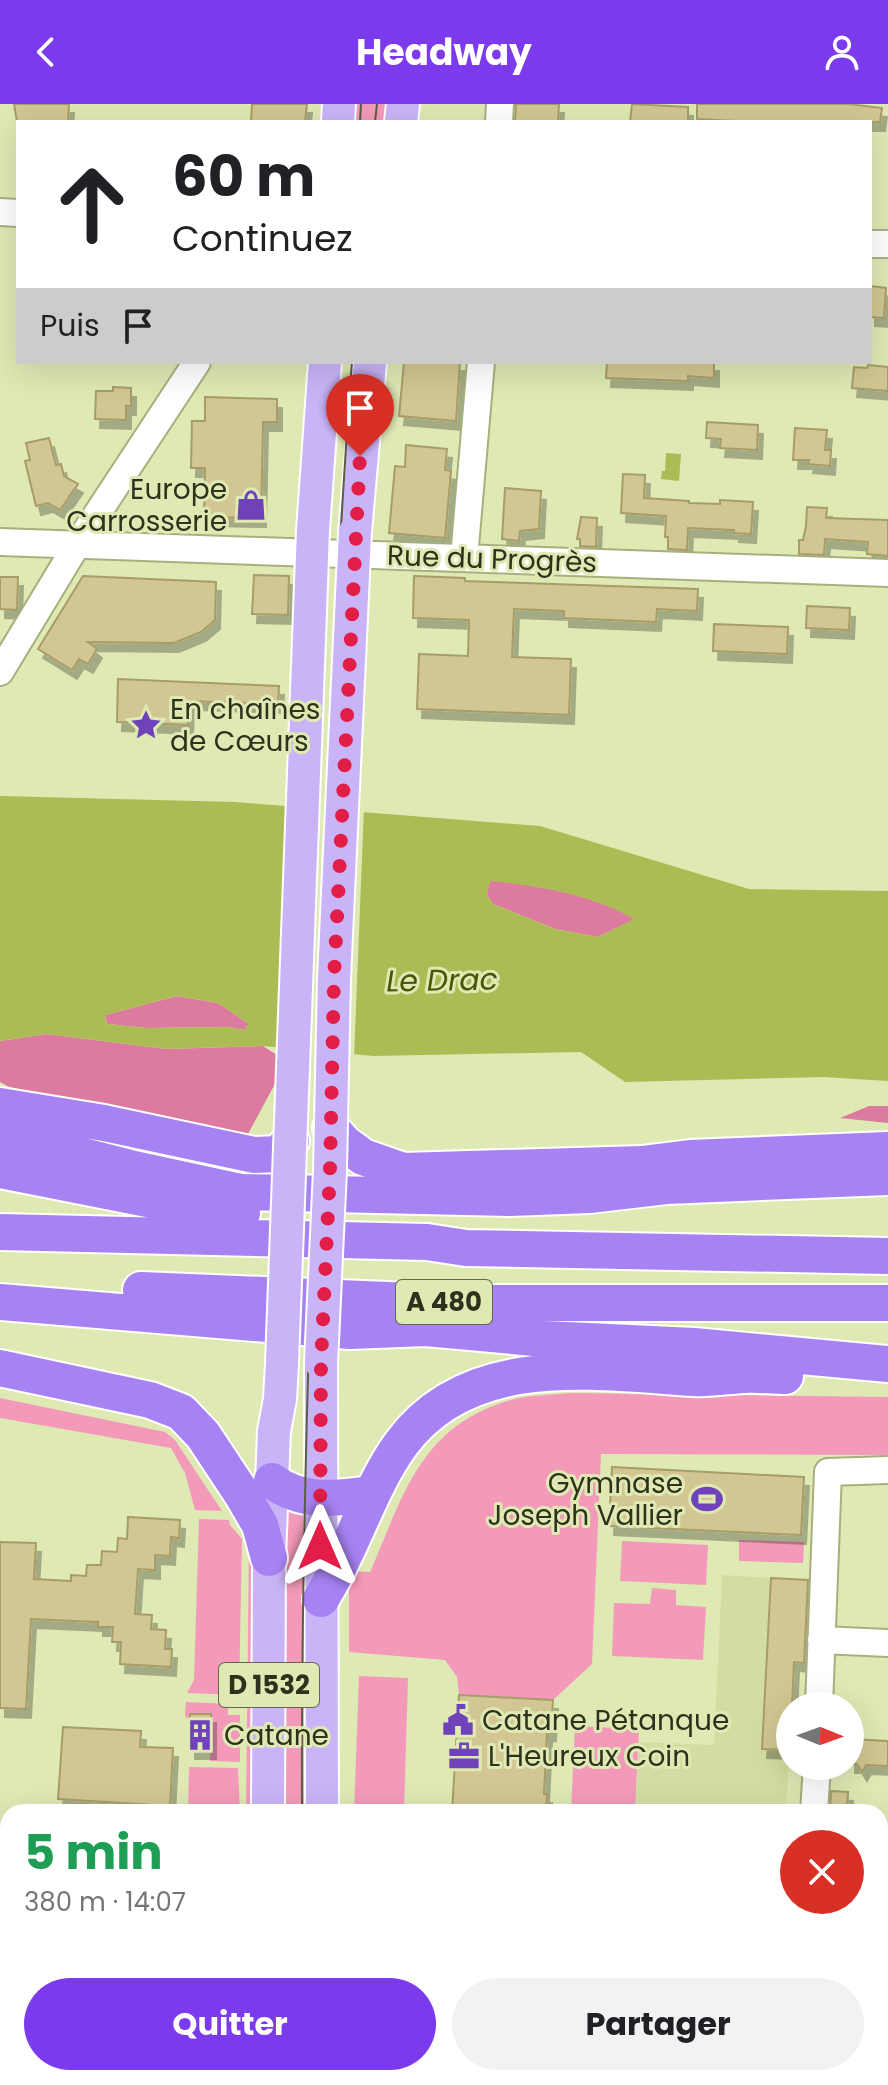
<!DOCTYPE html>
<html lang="fr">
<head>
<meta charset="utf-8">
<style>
	body { margin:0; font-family:Poppins,sans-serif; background:#f2f2f2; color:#202124; height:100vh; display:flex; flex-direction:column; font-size:30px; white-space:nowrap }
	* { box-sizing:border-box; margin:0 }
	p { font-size:26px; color:#757577 }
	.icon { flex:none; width:44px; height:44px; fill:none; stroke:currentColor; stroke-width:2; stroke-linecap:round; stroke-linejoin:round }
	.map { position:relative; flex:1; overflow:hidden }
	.drawer { position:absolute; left:0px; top:1700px; width:888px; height:282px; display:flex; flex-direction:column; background:#fff; border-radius:24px 24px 0 0; box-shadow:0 8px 32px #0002 }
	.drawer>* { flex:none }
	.banner { position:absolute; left:16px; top:16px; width:856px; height:244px; border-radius:0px; box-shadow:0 8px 32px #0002; background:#fff; color:#202124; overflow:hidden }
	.needle { width:52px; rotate:91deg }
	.buttons { position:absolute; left:776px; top:1588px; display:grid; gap:16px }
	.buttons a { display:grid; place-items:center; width:88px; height:88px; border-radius:50%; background:#fff; box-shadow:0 8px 32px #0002; font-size:40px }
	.pin { position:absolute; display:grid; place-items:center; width:68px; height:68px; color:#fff; margin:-82px -34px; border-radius:50% 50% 50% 0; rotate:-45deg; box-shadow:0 0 8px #0007 }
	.pin .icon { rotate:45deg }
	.me { position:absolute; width:88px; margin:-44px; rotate:0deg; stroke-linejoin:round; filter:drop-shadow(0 0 6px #0008) }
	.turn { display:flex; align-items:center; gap:28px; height:168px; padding:0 24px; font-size:36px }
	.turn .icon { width:104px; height:104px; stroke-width:2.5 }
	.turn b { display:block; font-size:56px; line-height:68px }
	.then { display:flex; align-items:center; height:76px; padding:0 24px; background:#0003; gap:16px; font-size:30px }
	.round { display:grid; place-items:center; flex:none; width:84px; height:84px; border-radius:42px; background:#f2f2f2 }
	.headline { display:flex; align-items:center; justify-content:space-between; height:136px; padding:0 24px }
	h1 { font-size:48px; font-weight:700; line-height:60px; color:#1e9e55 }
	.action { display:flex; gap:16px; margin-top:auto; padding:16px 24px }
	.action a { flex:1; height:92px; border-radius:48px; background:#7c3aed; color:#fff; font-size:32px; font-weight:700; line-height:92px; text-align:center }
	.action a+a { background:#f2f2f2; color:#202124 }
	header { display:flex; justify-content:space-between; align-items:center; height:104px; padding:0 24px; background:#7c3aed; color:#fff; font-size:36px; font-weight:700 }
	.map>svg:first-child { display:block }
	.built { fill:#d2dea1 }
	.green { fill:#f39aba }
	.forest { fill:#dd7a9f }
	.water { fill:#acbc55; fill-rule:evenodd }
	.pier { fill:#dee9b4 }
	.building { fill:#d2c792; stroke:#a89d69; stroke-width:2; filter:url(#shadow) }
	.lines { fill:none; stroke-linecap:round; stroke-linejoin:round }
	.minor-casing { stroke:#a6b07d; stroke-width:30 }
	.major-casing { stroke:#fff; stroke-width:36 }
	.highway-casing { stroke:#fff; stroke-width:40 }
	.minor { stroke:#fff; stroke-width:26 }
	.major { stroke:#cab4f8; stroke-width:32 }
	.highway { stroke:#a782f3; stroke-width:36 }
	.tram { stroke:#5a5f42; stroke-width:2 }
	.major-bridge-casing { stroke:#fff; stroke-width:36; stroke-linecap:butt }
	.major-bridge { stroke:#cab4f8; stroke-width:32 }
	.route { stroke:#e11d48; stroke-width:14; stroke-dasharray:0 25.2 }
	.labels { text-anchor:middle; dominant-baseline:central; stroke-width:6; stroke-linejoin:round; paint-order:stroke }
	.shield { fill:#dee9b4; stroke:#63694a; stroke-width:2 }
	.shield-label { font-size:26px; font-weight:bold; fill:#2e321d }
	.poi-label { font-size:28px; fill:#2e321d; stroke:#dee9b4; text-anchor:start }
	.street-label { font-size:28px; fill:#2e321d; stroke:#dee9b4 }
	.water-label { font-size:30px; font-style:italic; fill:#4b5404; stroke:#dee9b4 }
</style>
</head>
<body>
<header><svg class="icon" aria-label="back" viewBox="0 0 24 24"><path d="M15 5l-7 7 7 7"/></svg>Headway<svg class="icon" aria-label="person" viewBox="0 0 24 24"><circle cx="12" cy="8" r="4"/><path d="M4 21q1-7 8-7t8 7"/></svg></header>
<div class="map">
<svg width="888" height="1981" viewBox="0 0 888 1981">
	<defs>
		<filter id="shadow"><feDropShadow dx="5" dy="9" stdDeviation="0" flood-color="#0004"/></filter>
	</defs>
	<rect width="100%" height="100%" fill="#dee9b4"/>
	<!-- built -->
	<path class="built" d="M722,1471l87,5 -5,83h-10l-8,149h-151l4,-70 75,3z"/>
	<!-- green -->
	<path class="green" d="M352,0h37l-2,18h-36z
		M571,1289l317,4v58l-287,-1 -9,210 -39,36 -94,-5 -2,-18 -12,-17 -96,-8v-81l21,1c34,-77 50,-146 141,-172 18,-5 41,-5 60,-7z
		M0,1294l165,34 10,8 47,71 -27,-1 -10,-37 -14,-25 -171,-30z
		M282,1408h28l3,300h-33z
		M199,1415l30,1 1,5 12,14 -3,156 -52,-2 7,-13z
		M249,1436l9,22 -1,250h-11z
		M739,1436l65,2 -1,21 -64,-2z
		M622,1437l86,4 -2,40 -86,-4z
		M652,1484l24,2v15l30,2 -3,53 -91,-4 2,-53 36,1z
		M359,1572l49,2 -4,134h-50z
		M186,1598l42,2v11h12v47l-30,-1 1,-46h-21v4h-3l-2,-4z
		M575,1622l64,3 -4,83h-64z
		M189,1663l49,1 2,44h-52z"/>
	<!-- forest -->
	<path class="forest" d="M490,776c49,6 101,14 145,39l-37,18 -43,-8 -62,-25 -6,-9z
		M177,892l41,7 31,21 -5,6 -17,-3 -80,1 -40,-4 -2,-9z
		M47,930l119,15 97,-3 14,9 -1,27 -28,52 -239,-47 -9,-5v-41z
		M869,1002h19v17l-48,-5z"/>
	<!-- water -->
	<path class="water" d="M666,349l15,1 -2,27 -18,-2 1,-8h3z
		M0,692l235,6 305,24 209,63 139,2v190l-65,-4 -198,5 -44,-30 -207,4 -111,-10 -97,3 -119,-15 -47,7zM490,777c49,5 101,13 144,38l-36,18 -43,-8 -62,-25 -6,-9zM177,892l41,7 31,21 -5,6 -17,-3 -80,1 -40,-4 -2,-9z"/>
	<!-- pier -->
	<path class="pier" d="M287,698l77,6 -10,250 -77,-7z"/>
	<!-- building -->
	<path class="building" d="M14,0h55l-1,18h-51z
		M252,0h55l-2,18h-54z
		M516,0h43l-1,18h-43z
		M632,0l56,3v15h-58z
		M697,0h152l33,4 -2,14h-125l-58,-3z
		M870,182l16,2 -2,30 -14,-1z
		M404,258h56l-4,59 -57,-5z
		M607,258h107v16l-26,-2v5l-82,-3z
		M868,261l20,2v24l-36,-3 2,-21 13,1z
		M113,283l18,1v18h-5v14l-31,-1 1,-28h17z
		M205,293l72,2v23h-14l-2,96 -57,-1 1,-49h-14l1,-47h13z
		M707,318l51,3 -1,25 -37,-2 1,-9 -15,-1z
		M795,324l32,2 -2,20h6l-1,16 -22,-2 1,-4h-16z
		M49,334l7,27 5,-1 3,12 14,8 -18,26 -12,-7 -12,3 -11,-45 5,-1 -4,-17z
		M406,341l41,4 -2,21 6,1 -6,67 -56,-5 6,-67 10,1z
		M623,370l22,1 -1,23 45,3v2l31,1v-4l33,2 -2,32 -17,-1v-3l-46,-2 -1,22 -19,-1v-12h-3l1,-21 -45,-3z
		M505,384l36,3 -2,38 -19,2 -1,10 -17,-2z
		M807,403l20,1 -1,10 62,2v36l-21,-2 1,-12 -43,-3 -1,16 -25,-1v-14h4l3,-14z
		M581,413l16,1 -1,29 -16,-1v-7h-3z
		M254,471l35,1 -1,39 -36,-1z
		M83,472l133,6 -1,38 -14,12 -27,11 -86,-1 9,7 -9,15 -9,-5 -7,11 -34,-21z
		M414,472l51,2v3l233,8 -1,22 -40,-2 -1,13 -92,-4v-7l-50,-2 -2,48 59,2 -2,56 -152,-6 2,-55 49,2 1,-36 -56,-2z
		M0,473h18l-1,33 -17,-1z
		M807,502l43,2 -1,22 -43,-2z
		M714,520l74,3 -1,27 -74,-3z
		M118,575l161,7 -1,18 -89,-3 -1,24 -71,-3z
		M612,1363l192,10 -3,58 -192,-9z
		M128,1413l52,3 -1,18 -8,-1 -1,19 -15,-1v15l-17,-1 -3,45 17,1 -1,14 15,1 -1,19h7l-1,18 -51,-3 1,-22h-9l1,-15h-15v-5l-67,-3 -5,90 -26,-1v-166l36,1 -2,36 37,2v-6l15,1 1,-11h14l1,-14 15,1 1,-14 9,1z
		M771,1474l37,2 -4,83 -10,-1 -4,88 -28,-1z
		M459,1591l94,5 -2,32 -4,1 -3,61h3l-1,18h-94z
		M190,1610h21v36h-21z
		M63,1623l78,4 -1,16 33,1 -3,58 -112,-7z
		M850,1635l38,2v25l-22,-1 -4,7 -5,-8h-7z
		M831,1687l17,1 -1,20h-17z"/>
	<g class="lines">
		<defs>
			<path id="minor" d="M499,18l1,-18
				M0,108l18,1
				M870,140h18
				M0,438l888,31
				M464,454l17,-196
				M0,568l78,-129 119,-181
				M821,1536l67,3
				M819,1602l9,-234 60,-2
				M814,1708l3,-46
				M0,1792h8
				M880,1847h8
				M0,1951l8,-28
				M880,1953l8,2
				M872,1974l4,7
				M514,1981l1,-7
				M853,1981v-7"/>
			<path id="major" d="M338,18l1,-18
				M401,18l2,-18
				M313,426l12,-168
				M355,428l15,-170
				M321,1259l1,449
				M268,1708l1,-254 5,-127 6,-32 2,-36
				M273,1974v7
				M326,1981v-7"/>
			<path id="highway" d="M0,1002l104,17 150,32 24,-1 13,-13
				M331,1024l13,15 19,14 40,14 239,-7 48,-6 198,-8
				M0,1031l130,33 111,24 269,6 79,-3 77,-9 222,-9
				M0,1066l188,37 54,6
				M0,1128l427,10 39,6 422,8
				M141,1186l319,13h428
				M0,1198l350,29 76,-3 119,11 149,7 194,18
				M0,1264l150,32 31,12 22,23 39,59 18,31 9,33
				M272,1377c29,22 64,18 99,13
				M321,1495c7,-12 14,-24 20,-37 20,-40 34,-82 60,-118 68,-93 194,-72 293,-66 16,1 33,-2 49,-3 14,-1 28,1 42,1"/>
		</defs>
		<!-- minor casing -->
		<use href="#minor" class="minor-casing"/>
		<!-- major casing -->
		<use href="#major" class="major-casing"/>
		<!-- highway casing -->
		<use href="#highway" class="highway-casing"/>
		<!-- minor -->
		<use href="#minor" class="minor"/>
		<!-- major -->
		<use href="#major" class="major"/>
		<!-- highway -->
		<use href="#highway" class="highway"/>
		<!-- tram -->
		<path class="tram" d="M360,18l1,-18
			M375,18l2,-18
			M302,1708c-1,-246 7,-491 16,-736 8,-238 16,-476 34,-714
			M294,1974v7"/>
		<defs>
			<path id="major-bridge" d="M282,1259l31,-833
				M321,1259l9,-193 4,-192 21,-446"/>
		</defs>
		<!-- major-bridge casing -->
		<use href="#major-bridge" class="major-bridge-casing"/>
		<!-- major-bridge -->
		<use href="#major-bridge" class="major-bridge"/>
	</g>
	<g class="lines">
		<!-- route -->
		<path class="route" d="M320,1442l1,-183 9,-193 4,-192 26,-522"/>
	</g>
	<!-- icons -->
	<defs>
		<symbol id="shop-bare" viewBox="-9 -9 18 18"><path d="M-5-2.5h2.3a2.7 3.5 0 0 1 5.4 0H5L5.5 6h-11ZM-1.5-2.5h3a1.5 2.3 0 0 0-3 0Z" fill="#7042ba" stroke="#dee9b4" stroke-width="2.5" paint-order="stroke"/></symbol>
		<symbol id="sight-bare" viewBox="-9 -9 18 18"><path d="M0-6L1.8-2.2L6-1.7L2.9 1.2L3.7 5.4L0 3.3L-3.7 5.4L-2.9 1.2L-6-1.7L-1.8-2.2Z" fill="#7042ba" stroke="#dee9b4" stroke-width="2.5" paint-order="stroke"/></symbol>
		<symbol id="stadium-bare" viewBox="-9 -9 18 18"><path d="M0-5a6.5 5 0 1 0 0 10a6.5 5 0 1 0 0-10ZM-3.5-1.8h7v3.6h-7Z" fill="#7042ba" stroke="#dee9b4" stroke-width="2.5" paint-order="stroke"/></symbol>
		<symbol id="civic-bare" viewBox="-9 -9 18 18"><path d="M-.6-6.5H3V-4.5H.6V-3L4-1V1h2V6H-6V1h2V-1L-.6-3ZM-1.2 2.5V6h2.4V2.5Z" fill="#7042ba" stroke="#dee9b4" stroke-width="2.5" paint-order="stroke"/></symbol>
		<symbol id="building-bare" viewBox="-9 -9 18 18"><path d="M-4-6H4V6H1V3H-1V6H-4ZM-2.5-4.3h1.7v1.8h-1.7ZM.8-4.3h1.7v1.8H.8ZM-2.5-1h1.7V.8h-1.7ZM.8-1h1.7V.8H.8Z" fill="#7042ba" stroke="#dee9b4" stroke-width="2.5" paint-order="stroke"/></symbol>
		<symbol id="office-bare" viewBox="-9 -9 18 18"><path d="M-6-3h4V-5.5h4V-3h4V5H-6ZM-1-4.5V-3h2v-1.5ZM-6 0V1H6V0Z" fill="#7042ba" stroke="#dee9b4" stroke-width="2.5" paint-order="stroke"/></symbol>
	</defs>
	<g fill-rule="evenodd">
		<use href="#shop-bare" x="229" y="379" width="44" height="44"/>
		<use href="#sight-bare" x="124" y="599" width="44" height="44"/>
		<use href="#stadium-bare" x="685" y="1373" width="44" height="44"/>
		<use href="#civic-bare" x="436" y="1594" width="44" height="44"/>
		<use href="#building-bare" x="178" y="1609" width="44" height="44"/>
		<use href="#office-bare" x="442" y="1630" width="44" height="44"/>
	</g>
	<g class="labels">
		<!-- shield labels -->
		<g class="shield">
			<rect x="396" y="1176" width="96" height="44" rx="6"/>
			<rect x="219" y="1559" width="100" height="44" rx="6"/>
		</g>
		<g class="shield-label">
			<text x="444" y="1198">A 480</text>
			<text x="269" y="1581">D 1532</text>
		</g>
		<!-- poi labels -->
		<g class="poi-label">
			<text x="227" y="385" text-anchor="end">Europe<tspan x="227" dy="32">Carrosserie</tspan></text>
			<text x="170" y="605">En chaînes<tspan x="170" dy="32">de Cœurs</tspan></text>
			<text x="683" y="1379" text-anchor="end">Gymnase<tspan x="683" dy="32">Joseph Vallier</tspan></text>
			<text x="482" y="1616">Catane Pétanque</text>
			<text x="224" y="1631">Catane</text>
			<text x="488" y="1652">L'Heureux Coin</text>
		</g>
		<!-- street labels -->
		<g class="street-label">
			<text transform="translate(492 455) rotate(2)">Rue du Progrès</text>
		</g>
		<!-- water labels -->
		<g class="water-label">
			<text transform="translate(442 876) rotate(-1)">Le Drac</text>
		</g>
	</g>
</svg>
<div class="buttons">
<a><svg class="needle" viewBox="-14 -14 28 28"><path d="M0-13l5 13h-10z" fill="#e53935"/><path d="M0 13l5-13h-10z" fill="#757577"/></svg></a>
</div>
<div class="pin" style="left:360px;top:352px;background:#d93025"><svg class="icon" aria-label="arrive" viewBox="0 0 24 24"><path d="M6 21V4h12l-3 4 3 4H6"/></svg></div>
<svg class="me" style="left:320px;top:1442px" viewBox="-20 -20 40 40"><path d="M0-17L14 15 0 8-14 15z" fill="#e11d48" stroke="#fff" stroke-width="4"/></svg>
<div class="banner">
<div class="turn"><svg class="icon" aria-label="ahead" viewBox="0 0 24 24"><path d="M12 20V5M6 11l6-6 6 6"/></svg><div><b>60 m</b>Continuez</div></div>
<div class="then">Puis<svg class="icon" aria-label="arrive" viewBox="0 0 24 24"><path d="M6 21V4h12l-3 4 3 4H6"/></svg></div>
</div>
<section class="drawer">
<div class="headline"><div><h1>5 min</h1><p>380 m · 14:07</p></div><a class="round" style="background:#d93025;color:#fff"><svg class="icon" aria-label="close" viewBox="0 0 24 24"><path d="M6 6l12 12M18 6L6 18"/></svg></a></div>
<div class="action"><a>Quitter</a><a>Partager</a></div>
</section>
</div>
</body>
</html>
